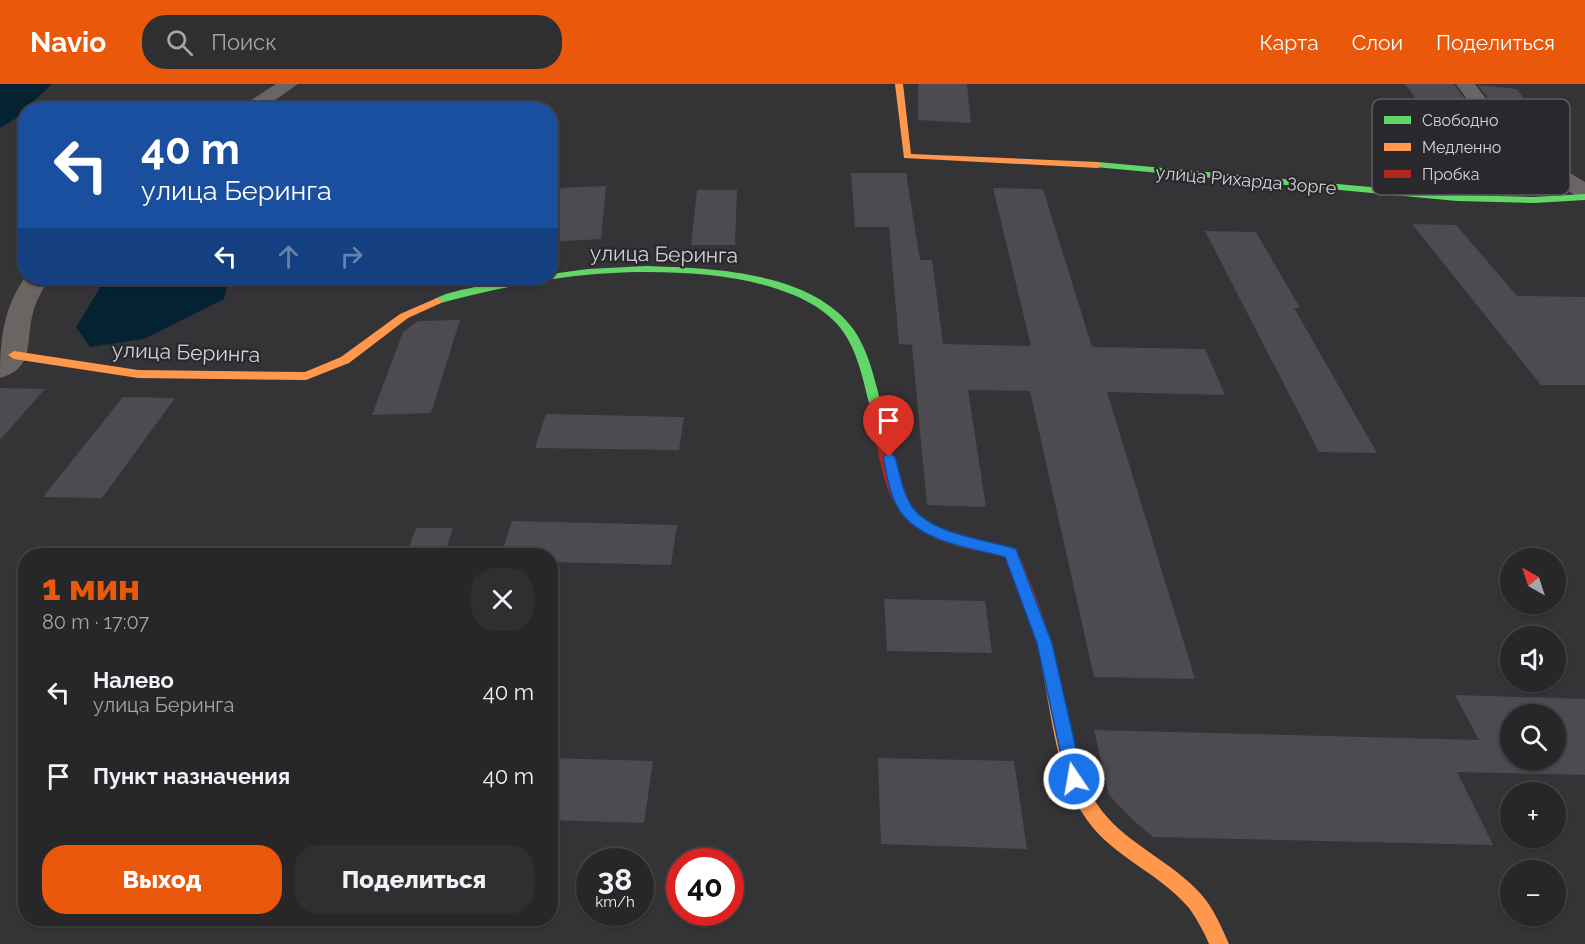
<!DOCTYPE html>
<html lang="ru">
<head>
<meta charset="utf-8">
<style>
	body { margin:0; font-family:Raleway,sans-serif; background:#2f2e30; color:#f1f3f6; height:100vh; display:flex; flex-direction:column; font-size:22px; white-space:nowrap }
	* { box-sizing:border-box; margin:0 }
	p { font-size:20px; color:#a4a5a8 }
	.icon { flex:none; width:33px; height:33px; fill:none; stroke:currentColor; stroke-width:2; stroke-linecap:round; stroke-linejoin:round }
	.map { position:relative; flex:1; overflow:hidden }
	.panel { position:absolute; left:18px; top:464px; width:540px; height:378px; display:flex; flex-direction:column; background:#272628; border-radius:24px; box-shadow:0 2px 4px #0004,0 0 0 2px #434345 }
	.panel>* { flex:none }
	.banner { position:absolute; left:18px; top:18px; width:540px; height:183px; border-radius:24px; box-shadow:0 2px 4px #0004,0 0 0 2px #434345; background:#1a4fa0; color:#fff; overflow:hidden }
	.needle { width:39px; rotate:321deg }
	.controls { position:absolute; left:1500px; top:464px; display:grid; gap:12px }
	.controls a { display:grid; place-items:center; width:66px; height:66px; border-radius:50%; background:#272628; box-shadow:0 2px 4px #0004,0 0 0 2px #434345; font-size:30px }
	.speed { position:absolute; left:576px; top:764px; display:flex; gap:12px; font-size:30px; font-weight:700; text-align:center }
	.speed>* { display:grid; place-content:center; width:78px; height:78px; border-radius:50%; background:#272628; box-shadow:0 2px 4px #0004,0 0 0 2px #434345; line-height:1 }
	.speed small { font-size:15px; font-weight:400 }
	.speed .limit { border:9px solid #d22; background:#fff; color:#111 }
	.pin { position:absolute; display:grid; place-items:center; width:51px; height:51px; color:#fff; margin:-62px -26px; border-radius:50% 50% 50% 0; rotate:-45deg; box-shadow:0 0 6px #0007 }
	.pin .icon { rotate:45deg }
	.me { position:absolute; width:66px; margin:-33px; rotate:348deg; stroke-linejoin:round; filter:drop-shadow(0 0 4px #0008) }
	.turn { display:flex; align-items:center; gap:21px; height:126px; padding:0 24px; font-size:27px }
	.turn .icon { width:78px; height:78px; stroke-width:2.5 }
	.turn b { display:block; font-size:42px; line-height:51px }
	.lanes { display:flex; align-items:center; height:57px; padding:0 24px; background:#0003; justify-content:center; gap:30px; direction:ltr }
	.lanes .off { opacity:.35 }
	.round { display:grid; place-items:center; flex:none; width:63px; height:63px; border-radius:24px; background:#2f2e30 }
	.summary { display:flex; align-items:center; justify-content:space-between; height:102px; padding:0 24px }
	h1 { font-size:36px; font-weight:800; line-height:45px; color:#ea580c }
	.cta { display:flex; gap:12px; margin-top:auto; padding:12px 24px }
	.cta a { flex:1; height:69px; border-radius:24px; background:#ea580c; color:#fff; font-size:24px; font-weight:800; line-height:69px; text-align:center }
	.cta a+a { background:#2f2e30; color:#f1f3f6 }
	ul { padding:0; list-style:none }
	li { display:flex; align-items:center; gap:18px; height:84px; padding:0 24px }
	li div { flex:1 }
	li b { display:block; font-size:22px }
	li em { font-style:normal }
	header { display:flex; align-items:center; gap:36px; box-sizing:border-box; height:84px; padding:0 30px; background:#ea580c; color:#fff }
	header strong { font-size:28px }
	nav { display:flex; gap:33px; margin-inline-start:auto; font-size:21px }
	.search { width:420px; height:54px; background:#2f2e30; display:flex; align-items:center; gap:15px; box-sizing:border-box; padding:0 21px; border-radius:24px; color:#a4a5a8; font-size:22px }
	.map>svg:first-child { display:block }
	.water { fill:#052232 }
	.building { fill:#4d4b51; fill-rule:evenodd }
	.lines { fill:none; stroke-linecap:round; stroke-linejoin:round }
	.street { fill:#6a6563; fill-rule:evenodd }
	.fast { fill:#63d668; fill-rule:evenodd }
	.slow { fill:#ff974d; fill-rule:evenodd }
	.jam { fill:#b3261e; fill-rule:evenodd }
	.route { fill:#1a73e8; stroke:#114b97; stroke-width:1.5 }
	.labels { text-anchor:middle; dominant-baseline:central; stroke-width:4.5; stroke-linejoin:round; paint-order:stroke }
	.far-street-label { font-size:18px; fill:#d3d2d6; stroke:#29282d }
	.street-label { font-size:21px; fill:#d3d2d6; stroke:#29282d }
	.key { fill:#29282d; stroke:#5c5b60; stroke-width:1.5 }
	.key-label { font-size:16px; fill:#d3d2d6 }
</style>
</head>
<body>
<header>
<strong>Navio</strong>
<div class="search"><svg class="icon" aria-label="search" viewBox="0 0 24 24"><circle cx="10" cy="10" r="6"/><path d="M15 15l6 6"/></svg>Поиск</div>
<nav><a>Карта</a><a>Слои</a><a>Поделиться</a></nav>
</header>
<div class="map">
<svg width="1585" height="860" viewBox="0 0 1585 860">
	<rect width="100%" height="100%" fill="#343336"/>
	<!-- water -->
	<path class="water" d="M0,0h52l-37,35 -15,9z
		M106,194h123l-5,21 -80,40 -54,8 -14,-20z"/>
	<!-- building -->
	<path class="building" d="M918,0h49l4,39 -53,-3z
		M1405,0h49l45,63 14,13 -49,-2 -24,-33h-4z
		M1478,1l39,4 37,56 -17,6 -20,-15z
		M851,89h55l14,87h12l11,84 88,2 -38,-158 50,1 49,158 113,2 20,46 -118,-3 88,287 -101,-2 -64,-286 -62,-1 18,117 -59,-2 -15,-160 -13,-1 -10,-117h-34z
		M606,102l-5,53 -51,3 8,-54z
		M697,106h40l-2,55h-44z
		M1412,140l44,1 61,71 68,1v88h-44z
		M1205,147l51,1 44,76h-6l83,145 -58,-1z
		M460,236l-29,93 -59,2 31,-83 15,-11z
		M0,304l45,1 -45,51z
		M123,313l52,1 -73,100 -59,-1z
		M546,330l138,3 -5,33 -144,-2z
		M512,437l165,4 -6,40 -121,-3v-7h-49z
		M416,444h37l-9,27h-38z
		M884,515l101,2 7,52 -105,-2z
		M1455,611l130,4v76l-128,-3 36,73 -340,-8 -20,-17 -24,-25 -15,-65 385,10zM1510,630h46v45h-46z
		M550,674l103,3 -9,62 -94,-3z
		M878,674l136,3 13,88 -146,-5z"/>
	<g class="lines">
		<!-- street -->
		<path class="street" d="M276,0h22l-37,26h-25z
			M1456,0h19l40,54 20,14 50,30v16l-8,-2 -58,-34 -18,-16z
			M26,192l24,2c-8,12 -15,24 -18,39 -6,26 2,52 -32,61 0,-38 3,-70 26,-102z"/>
		<!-- fast -->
		<path class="fast" d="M1098,78l359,33 77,2 51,-3v6l-51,3 -77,-2 -362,-34 -1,-2z
			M646,182c65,2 166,5 208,64 15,22 20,48 27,73l-6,4 -6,-4c-7,-28 -13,-58 -32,-79 -51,-57 -191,-56 -262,-48 -46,6 -93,16 -138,28l-5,-3c14,-13 97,-23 118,-23l1,-4 37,-5z"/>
		<!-- slow -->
		<path class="slow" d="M895,0h8l8,70 187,8 4,3 -4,3 -194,-10z
			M437,214l5,3 -1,2 -33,15 -59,45 -43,17 -168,-2 -124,-19 -6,-4 6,-4 124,19 167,2 36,-15 59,-43z
			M1049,573l5,2 3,5c10,46 13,100 40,140 25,38 72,55 103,89 13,14 21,33 29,51h-20c-5,-12 -12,-25 -20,-36 -27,-32 -68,-48 -95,-79 -38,-45 -41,-110 -53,-165l3,-5z"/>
		<!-- jam -->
		<path class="jam" d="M875,315l6,4 18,74 14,32 10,9 24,14 69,17c9,17 45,106 38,120l-5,2 -5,-2 -7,-26 -31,-86c-34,-7 -78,-13 -102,-40 -23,-25 -28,-81 -35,-114z"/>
	</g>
	<!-- route -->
	<path class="route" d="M889,368l6,5c5,16 7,34 16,48 18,29 74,34 105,44l36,94 31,136 -3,6 -6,2 -6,-2 -2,-6 -29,-136 -32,-86c-33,-9 -81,-14 -103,-43 -12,-15 -15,-38 -19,-57z"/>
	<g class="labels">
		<!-- far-street labels -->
		<g class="far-street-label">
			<text transform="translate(1246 96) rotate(5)">улица Рихарда Зорге</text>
		</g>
		<!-- street labels -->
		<g class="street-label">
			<text transform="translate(664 170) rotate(1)">улица Беринга</text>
			<text transform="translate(186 268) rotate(2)">улица Беринга</text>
		</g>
	</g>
	<!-- legend -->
	<rect x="1372" y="15" width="198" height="96" rx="9" class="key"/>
	<rect x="1384" y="32" width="27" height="8" fill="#63d668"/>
	<rect x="1384" y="59" width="27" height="8" fill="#ff974d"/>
	<rect x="1384" y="86" width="27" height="8" fill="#b3261e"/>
	<g class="key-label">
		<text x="1422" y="42">Свободно</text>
		<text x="1422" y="69">Медленно</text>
		<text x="1422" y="96">Пробка</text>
	</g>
</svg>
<div class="controls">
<a><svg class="needle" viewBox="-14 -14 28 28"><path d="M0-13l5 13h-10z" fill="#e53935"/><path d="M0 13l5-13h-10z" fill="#a4a5a8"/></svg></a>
<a><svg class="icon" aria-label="sound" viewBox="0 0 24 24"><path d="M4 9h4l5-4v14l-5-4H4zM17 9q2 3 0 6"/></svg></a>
<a><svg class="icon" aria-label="search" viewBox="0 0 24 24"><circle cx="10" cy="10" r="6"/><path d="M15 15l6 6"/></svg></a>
<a>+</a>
<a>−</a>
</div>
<div class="speed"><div>38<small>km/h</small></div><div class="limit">40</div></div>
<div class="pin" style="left:889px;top:373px;background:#d93025"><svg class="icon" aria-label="arrive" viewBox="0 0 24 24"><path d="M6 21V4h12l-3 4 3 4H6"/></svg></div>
<svg class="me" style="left:1074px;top:695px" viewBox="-20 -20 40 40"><circle r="17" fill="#1a73e8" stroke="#fff" stroke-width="3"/><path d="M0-11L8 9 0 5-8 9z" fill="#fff"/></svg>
<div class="banner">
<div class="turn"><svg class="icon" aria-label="left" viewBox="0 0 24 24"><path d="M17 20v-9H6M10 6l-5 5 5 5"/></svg><div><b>40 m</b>улица Беринга</div></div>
<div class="lanes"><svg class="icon" aria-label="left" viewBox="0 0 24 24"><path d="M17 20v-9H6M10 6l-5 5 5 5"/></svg><svg class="icon off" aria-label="ahead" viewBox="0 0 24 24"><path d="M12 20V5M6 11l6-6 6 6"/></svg><svg class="icon off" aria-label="right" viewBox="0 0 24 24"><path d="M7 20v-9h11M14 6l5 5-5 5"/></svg></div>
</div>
<section class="panel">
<div class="summary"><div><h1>1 мин</h1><p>80 m · 17:07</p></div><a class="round"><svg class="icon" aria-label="close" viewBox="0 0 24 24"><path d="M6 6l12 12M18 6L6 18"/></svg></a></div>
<ul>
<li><svg class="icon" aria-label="left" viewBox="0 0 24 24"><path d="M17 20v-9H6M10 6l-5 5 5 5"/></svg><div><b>Налево</b><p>улица Беринга</p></div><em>40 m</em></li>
<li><svg class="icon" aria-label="arrive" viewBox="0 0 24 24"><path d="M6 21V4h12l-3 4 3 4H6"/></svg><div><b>Пункт назначения</b></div><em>40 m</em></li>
</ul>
<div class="cta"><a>Выход</a><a>Поделиться</a></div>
</section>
</div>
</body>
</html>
